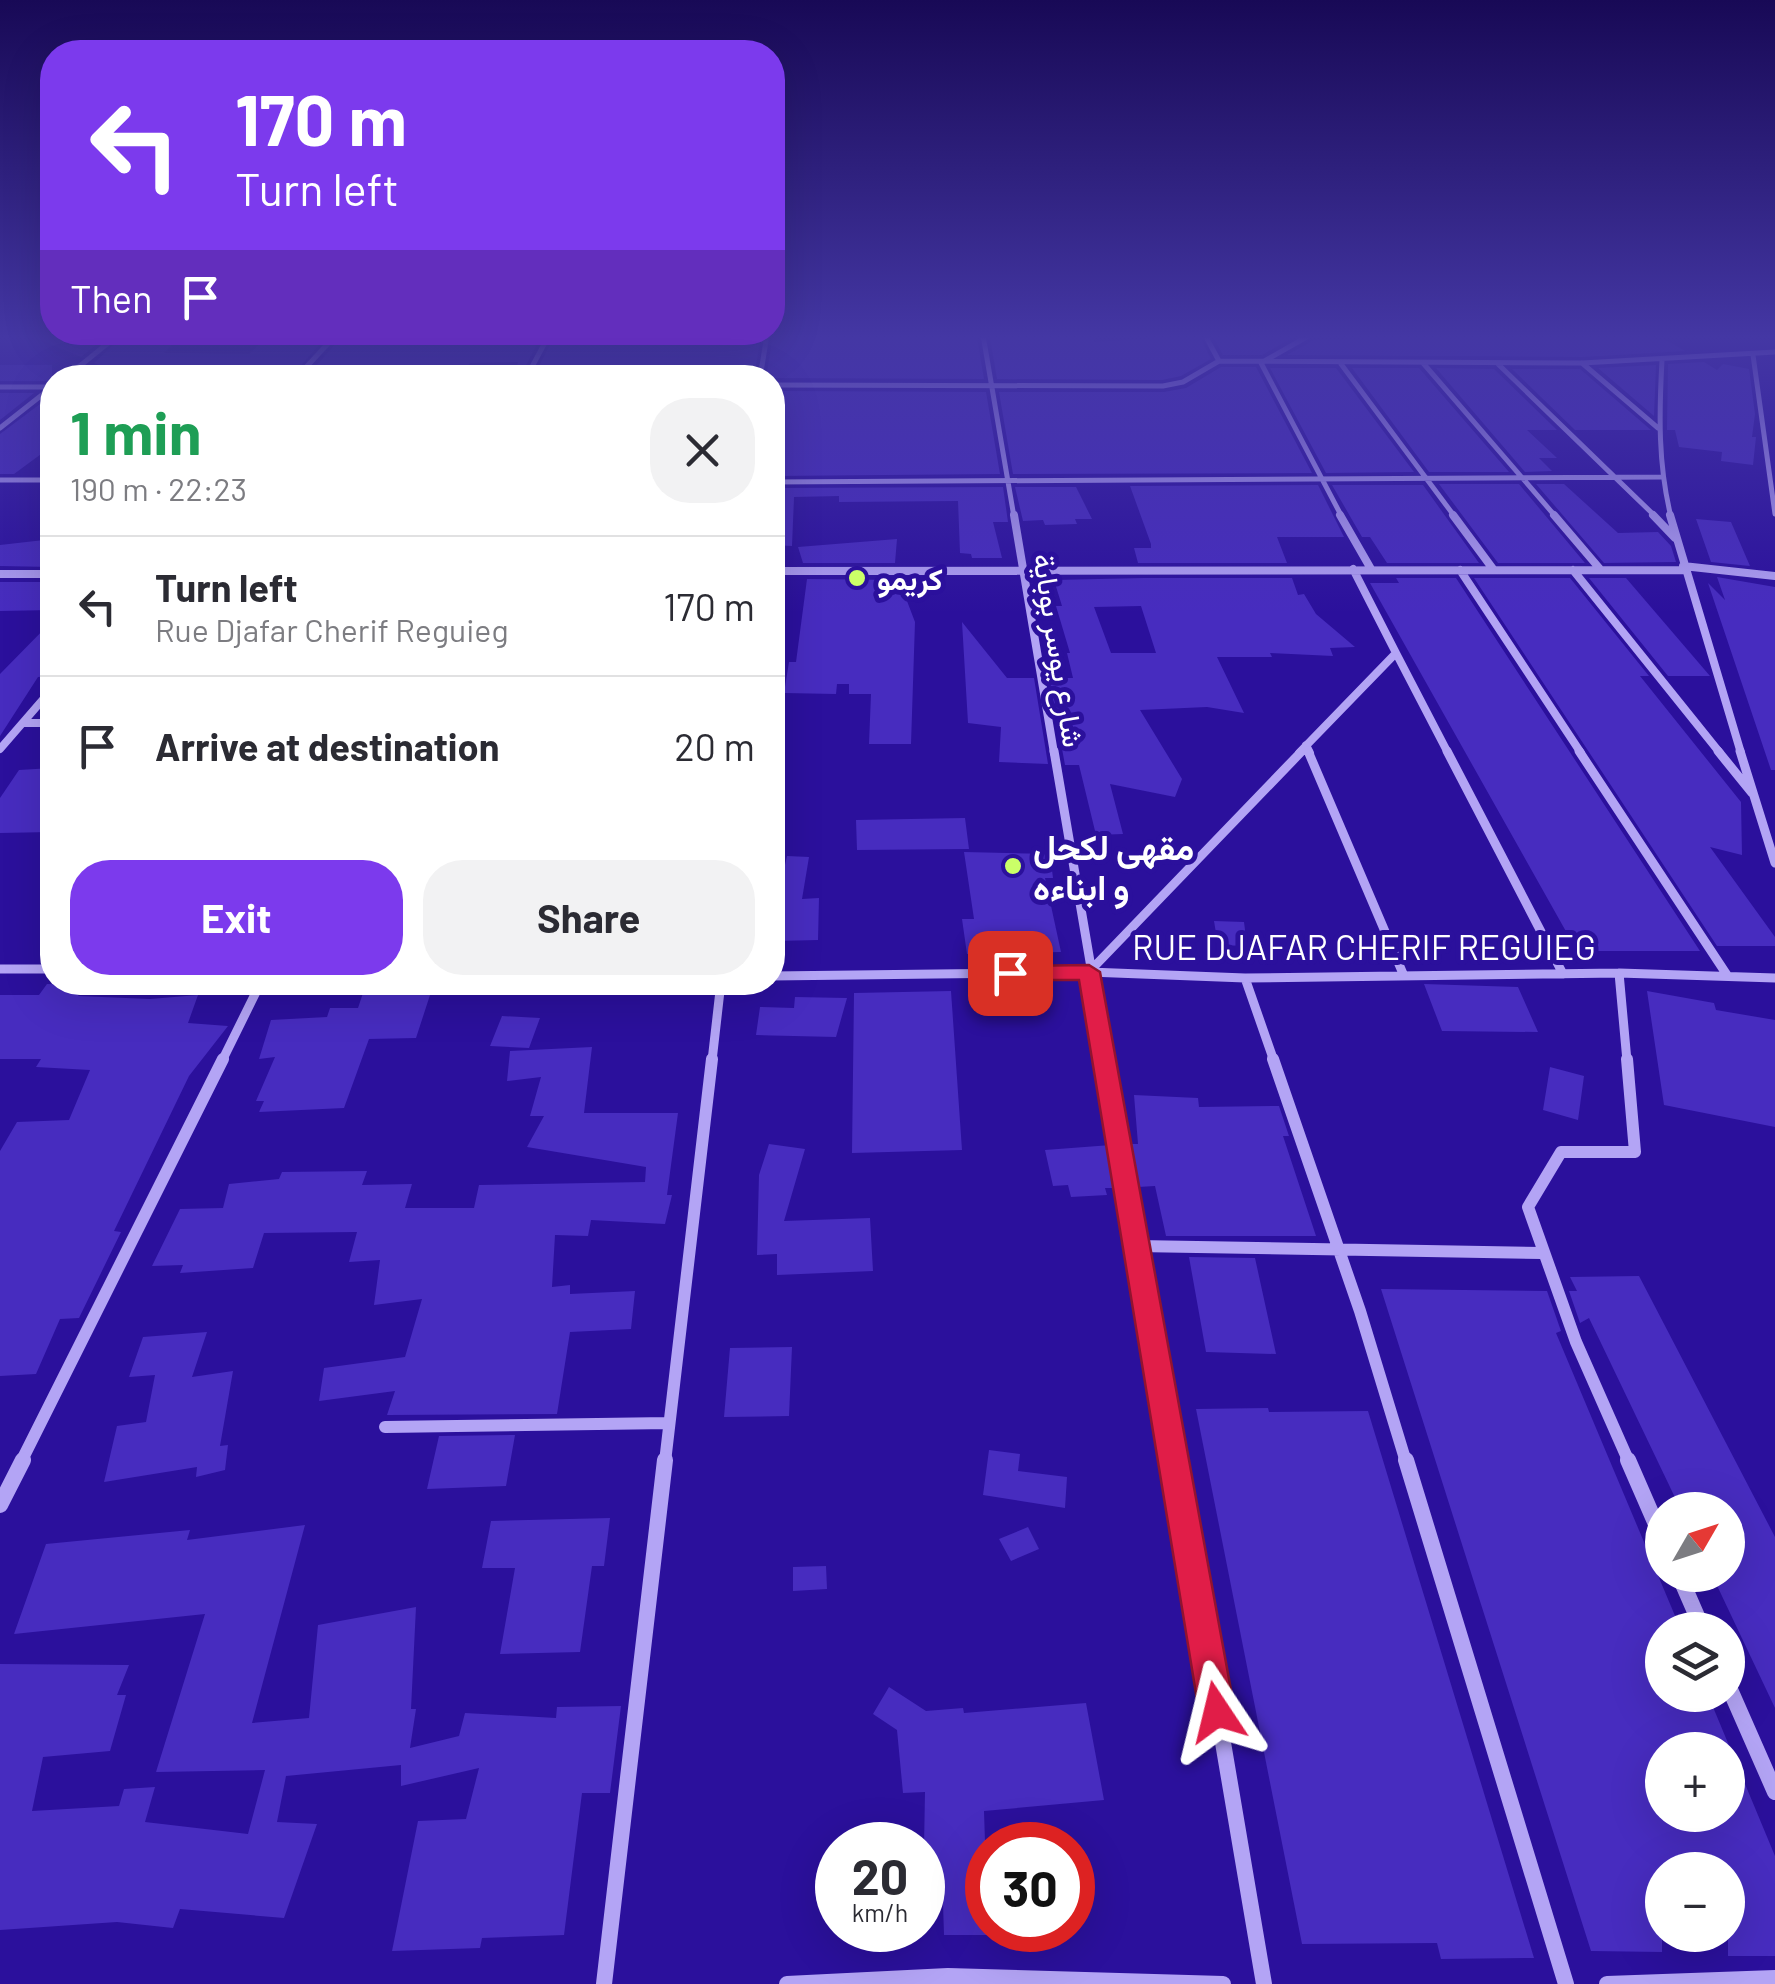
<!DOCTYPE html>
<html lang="en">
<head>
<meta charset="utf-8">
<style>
	body { margin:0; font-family:Barlow,Vazirmatn,sans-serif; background:#f2f2f3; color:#2b2b33; height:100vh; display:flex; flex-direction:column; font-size:38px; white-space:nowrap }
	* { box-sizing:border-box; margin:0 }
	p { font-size:32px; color:#7c7c81 }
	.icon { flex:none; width:55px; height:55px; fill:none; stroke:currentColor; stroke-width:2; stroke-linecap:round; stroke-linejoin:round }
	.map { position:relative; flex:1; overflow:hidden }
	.sheet { position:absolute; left:40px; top:365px; width:745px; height:630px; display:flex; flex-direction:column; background:#fff; border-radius:40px; box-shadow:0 10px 40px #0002 }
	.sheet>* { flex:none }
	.guide { position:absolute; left:40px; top:40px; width:745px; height:305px; border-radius:40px; box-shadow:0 10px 40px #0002; background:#7c3aed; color:#fff; overflow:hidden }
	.needle { width:65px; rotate:51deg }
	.buttons { position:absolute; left:1645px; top:1492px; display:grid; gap:20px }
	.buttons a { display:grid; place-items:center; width:100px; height:100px; border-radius:50%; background:#fff; box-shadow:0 10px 40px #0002; font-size:50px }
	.speed { position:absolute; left:815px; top:1822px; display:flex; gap:20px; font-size:50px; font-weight:700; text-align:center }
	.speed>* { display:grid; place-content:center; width:130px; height:130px; border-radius:50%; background:#fff; box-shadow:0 10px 40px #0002; line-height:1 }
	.speed small { font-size:25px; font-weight:400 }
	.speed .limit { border:15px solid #d22; background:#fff; color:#111 }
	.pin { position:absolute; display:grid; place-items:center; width:85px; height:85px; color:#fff; margin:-42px; border-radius:20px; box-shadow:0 5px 15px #0006 }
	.me { position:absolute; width:110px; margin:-55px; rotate:350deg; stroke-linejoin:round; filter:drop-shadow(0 0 8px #0008) }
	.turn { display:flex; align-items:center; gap:35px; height:210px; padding:0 30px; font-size:45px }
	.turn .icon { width:130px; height:130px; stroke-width:2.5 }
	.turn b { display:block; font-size:70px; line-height:85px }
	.then { display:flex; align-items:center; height:95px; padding:0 30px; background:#0003; gap:20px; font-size:38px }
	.round { display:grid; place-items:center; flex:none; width:105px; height:105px; border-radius:40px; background:#f2f2f3 }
	.overview { display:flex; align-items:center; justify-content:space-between; height:170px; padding:0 30px }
	h1 { font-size:60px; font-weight:700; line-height:75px; color:#1e9e55 }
	.cta { display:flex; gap:20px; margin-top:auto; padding:20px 30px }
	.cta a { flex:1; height:115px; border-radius:40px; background:#7c3aed; color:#fff; font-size:40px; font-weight:700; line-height:115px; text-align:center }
	.cta a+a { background:#f2f2f3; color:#2b2b33 }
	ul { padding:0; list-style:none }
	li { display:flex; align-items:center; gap:30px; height:140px; padding:0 30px; border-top:2px solid #e1e1e2 }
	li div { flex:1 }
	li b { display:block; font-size:38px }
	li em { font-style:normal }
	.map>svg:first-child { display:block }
	.building { fill:#472cbf; fill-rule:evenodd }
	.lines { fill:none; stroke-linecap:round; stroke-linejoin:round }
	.street-far4 { stroke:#b3a4f5; stroke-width:5 }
	.street-far3 { stroke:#b3a4f5; stroke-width:8 }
	.street-far2 { stroke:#b3a4f5; stroke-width:9 }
	.street-far1 { stroke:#b3a4f5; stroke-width:12 }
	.street { stroke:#b3a4f5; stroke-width:16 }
	.route { fill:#e11d48; stroke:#92132f; stroke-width:2.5 }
	.poi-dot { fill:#cbff68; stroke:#2b109c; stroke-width:4 }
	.labels { text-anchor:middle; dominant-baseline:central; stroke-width:10; stroke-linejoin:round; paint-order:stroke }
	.far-poi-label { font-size:30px; font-weight:bold; fill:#fff; stroke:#2b109c; text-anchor:start }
	.far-street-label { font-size:30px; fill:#fff; stroke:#2b109c }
	.poi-label { font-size:35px; font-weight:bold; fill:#fff; stroke:#2b109c; text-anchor:start }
	.street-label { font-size:35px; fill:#fff; stroke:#2b109c }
</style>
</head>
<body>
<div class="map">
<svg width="1775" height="1984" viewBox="0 0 1775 1984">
	<rect width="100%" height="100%" fill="#2b109c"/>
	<!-- building -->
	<path class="building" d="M29,335h79l-27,22z
		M124,335h58l-18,18 85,1 16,-15 12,-4 48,3 -35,40h-159l-37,-15z
		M458,335h84l-18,34h-8l2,-7 -48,1 -9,15h-156l36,-40 77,2 37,-1z
		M555,335h206l-7,43h-209l5,-10h-12z
		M773,335l204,3 7,41 -218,-1z
		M1007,335l86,2 1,5 105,-7 12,24 -30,17 -19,4 -165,-1 -7,-41h18z
		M1212,335h85l-35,20h-39z
		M1368,335h257l5,4 10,-3 28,5 17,10 -103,6 -295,-2 27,-15 57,-2z
		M1704,362l13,8 6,-6 26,5 6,45 -3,23h4l-3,28 -32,-4 1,-9 -43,-5 -4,-17h-8l1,-66z
		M0,365h52v16h-52z
		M1656,365l-2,51 -56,-48z
		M1221,367h35l56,106 -299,1 -14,-82h165l22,-4z
		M1270,368h66l78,104 -88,1z
		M1352,368h67l90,104h-80z
		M1436,368l58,1 63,61h-30l30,28h-18l13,13 -27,1z
		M1512,369h68l71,61h-76z
		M774,391l212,1 14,82 -228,2z
		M0,393h34l-34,27z
		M52,395v51l-38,28h-14v-40z
		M1439,484h80l66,79h-87z
		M1536,484h28l54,49 40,-1 13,14 5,16 -72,1z
		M1318,485l26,52h-67l10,26h-149l-4,-15h17v-4l-21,-58z
		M1332,485h91l56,78h-92l-17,-26h-8z
		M1003,487l5,35h-15l9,36h-30l-1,-4 -11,-1 -2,-52 -119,1v-6l-45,1 -2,49 -20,-1v-57z
		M1015,487h61l16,32h-17l2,5 -32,1 -2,-5 -20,1z
		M1696,519l35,3 19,44 -39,-4z
		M897,539l-2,24h-92l-5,-16z
		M44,540l-4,7h12v20l-52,-1v-21z
		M1717,577l58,10v183h-4l-63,-187 17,17z
		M1143,578h149l6,17 6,-1 12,20 39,33 -25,1 3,8 -63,-3 2,4h-55l27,56 -37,-6 -67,3 42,69 -7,18 -65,-13 13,50 -27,1 -17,-70h-14l-16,-87h24l-6,-25h3l-14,-47h6l-8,-26zM1141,606l15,47h-45l-17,-46z
		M1396,578h60l244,373h-123l-207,-368h29z
		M1474,578h96l79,98h-9l101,126 1,53 -32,-8 65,90v9h-58z
		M1589,578h37l84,98h-42z
		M807,579l92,1 16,42 -4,122h-42l2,-50h-22v-10h-12l-1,10 -52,-1 5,-31h7z
		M52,582v28l-52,1v-29z
		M52,621v55l-14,1 -38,59v-62z
		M962,622l45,56h27l14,86 -49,-2 2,-35 -33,-4z
		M52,768v64l-52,1v-35l19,-28z
		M965,818l4,31 -112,1 -1,-30z
		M964,852l86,2 3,24h-8l16,74 -94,2 -5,-35h12z
		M787,856l22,1 -7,42 17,-1 -1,42 -42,1 2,-76h7z
		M1214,921l30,1 3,24 -29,-1z
		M47,984l39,1 -8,11 72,3 48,-4 -10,28 40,3 -39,50 -75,155 7,1 -42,86 -19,1 -24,55 -36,2v-225l17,-29 52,-2 21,-50 -54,-3 5,-8h-41v-64h39z
		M1424,984l94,3 20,45 -96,-1z
		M951,991l11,159 -110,3 2,-160z
		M1647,991l67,12 2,7 59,10v107l-111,-22z
		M431,992l-15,46 -47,1 -25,69 -85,4 5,-11h-8l19,-44 -16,2 12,-39 56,-3 3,-9h28l5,-15z
		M795,997l52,1 -11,39 -80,-2 4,-28 34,1z
		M502,1016l38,2 -11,30 -39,-2z
		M592,1047l-8,66h94l-11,82h5l-7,29 -74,-4 -3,16 -33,-1 -3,52 18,-2v9l65,-3 -4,38 -61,3 -13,82 -170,1 8,-24 -76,10 5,-33 81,-11 17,-58 -48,6 6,-45 -31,2 8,-30 -93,1 -11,35 -73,5 3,-8 -31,1 28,-57 43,-1 6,-24 50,-5 3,-7 85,-1 -5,14 50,-1 -7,24h69l5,-23 166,-3 1,-15 -119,-20 17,-31h-14l11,-39 -34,4 3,-30z
		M1550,1067l34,9 -6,44 -35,-10z
		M1134,1095l64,3 1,9 80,-1 10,30h-6l33,100h-150l-11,-50 -17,1 -7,-43h7z
		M769,1144l36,5 -21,72 86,-3 3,53 -96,4v-21l-20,1 2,-80z
		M1111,1145l7,43h-13l2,7 -36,2 -3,-12 -15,1 -8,-36z
		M1189,1257l66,1 21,96 -70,-2z
		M1639,1276l136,261v171l-63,-133h16v-65h-47l-92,-192 -9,5 -11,-32h8l-7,-14z
		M1381,1289l166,2 14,40 -5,2 125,297h-19v65h46l67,161v100h-47v-86h-66v82l-71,-1zM1662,1750h66v65h-66z
		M207,1332l-15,45 41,-6 -13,75 8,-1 -3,25 -29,7 1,-10 -93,15 13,-56 29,-4 9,-47 -26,2 14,-40z
		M792,1347l-3,69 -65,1 6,-69z
		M1268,1408l1,4 99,-1 166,547 -93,1 -4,-16 -135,1 -106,-535z
		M515,1435l-9,51 -79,3 12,-53z
		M989,1450l31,4 -2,17 49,6 -2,31 -82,-13z
		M610,1518l-6,48h-12l-12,86 -80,2 15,-86h-33l9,-47z
		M305,1525l-53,198 57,-5 9,-93 98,-18 -5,102h5l-6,39 49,-12 6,-23 91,5 1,-11 64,-1 -11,87h-28l-18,142 -82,3 -2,10 -88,3 26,-130 48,-2 13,-51 -78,18v-21l-115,11 -9,46 40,2 -33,94 -104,-9 -7,19 -56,-6 -117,8v-266l129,1 -12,30h9l-16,56 -67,6 -11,54 87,-5 5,-17 31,-2 -10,35 103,12 17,-64 -109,2 49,-158 -191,20 32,-90 144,-14 -3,10z
		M1028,1527l11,22 -28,12 -12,-22z
		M826,1566l1,23 -34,2v-24z
		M889,1687l37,24 37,-3 1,5 122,-10 18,97 -120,11 4,124h-44l-1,-32 -20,-1 2,-110 -22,1 -6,-63 -24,-16z"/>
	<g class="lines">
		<!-- street-far4 -->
		<path class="street-far4" d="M983,335l31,182
			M1205,335l14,26
			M1310,335l-49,28 81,154
			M1753,355l22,159
			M1662,360c-3,55 -4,104 9,157
			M1423,363l133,154
			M1582,363l76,65
			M1341,364l114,153
			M1498,364l158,153
			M65,378l53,-43
			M296,378l40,-43
			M526,378l23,-43
			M760,378l7,-43
			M772,385l391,1 20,-4 36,-21 363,2 193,-11
			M0,387h52
			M0,428l52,-41
			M0,480h52
			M772,482l889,-5"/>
		<!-- street-far3 -->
		<path class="street-far3" d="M1014,515l40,238
			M1340,515l31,54
			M1453,515l40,54
			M1554,515l46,54
			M1653,515l22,23
			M1670,515l71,238
			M1683,566l92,10
			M1460,570l121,183
			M1573,570l147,183
			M772,571l913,-1
			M0,574h52
			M772,618l7,-47
			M1396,653l52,100
			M23,723h29
			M1306,745l4,8
			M0,749l52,-60
			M1299,753l97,-100 -43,-84"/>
		<!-- street-far2 -->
		<path class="street-far2" d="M1054,751l53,310
			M1308,751l96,225
			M1447,751l116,223
			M1579,751l148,224
			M1718,751l34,42
			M1740,751l35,112
			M0,969h52
			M1089,972l213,-221
			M1619,973l8,88
			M772,976l317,-4 156,6 374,-5 156,5
			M1245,978l29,83
			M222,1061l39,-79
			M712,1061l9,-79"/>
		<!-- street-far1 -->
		<path class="street-far1" d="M1106,1059l69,403
			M1273,1059l87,252 46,151
			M1627,1059l8,93h-74l-33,55 48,135 53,120
			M1137,1246l405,7
			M385,1427l284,-4
			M21,1462l202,-403
			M665,1462l47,-403"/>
		<!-- street -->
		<path class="street" d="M1175,1460l89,524
			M1406,1460l160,524
			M1628,1460l34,78
			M0,1505l23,-45
			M1679,1575l24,55
			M1728,1685l47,107
			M604,1984l61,-524
			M787,1984l161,-8 275,8
			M1607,1984l168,-6"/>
	</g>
	<!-- sky -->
	<linearGradient id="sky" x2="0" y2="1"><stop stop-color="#180956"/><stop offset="0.55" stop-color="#4437a4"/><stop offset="1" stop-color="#4437a4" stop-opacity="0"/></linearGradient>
	<rect width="1775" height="613" fill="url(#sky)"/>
	<!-- route -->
	<path class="route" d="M1089,965l11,7 135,740 -5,13 -13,5 -12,-5 -6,-13 -120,-732h-69l-11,-7 11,-7z"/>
	<!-- markers -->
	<g class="poi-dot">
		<circle cx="857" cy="578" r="10"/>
		<circle cx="1013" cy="866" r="10"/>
	</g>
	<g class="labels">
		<!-- far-poi labels -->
		<g class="far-poi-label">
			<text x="877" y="578">كريمو</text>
		</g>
		<!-- far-street labels -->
		<g class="far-street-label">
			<text transform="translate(1060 650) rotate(81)">شارع يوسر بوباية</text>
		</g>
		<!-- poi labels -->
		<g class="poi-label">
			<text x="1033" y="846">مقهى لكحل<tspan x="1033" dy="40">و ابناءه</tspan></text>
		</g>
		<!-- street labels -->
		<g class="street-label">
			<text x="1364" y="946">RUE DJAFAR CHERIF REGUIEG</text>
		</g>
	</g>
</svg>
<div class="buttons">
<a><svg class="needle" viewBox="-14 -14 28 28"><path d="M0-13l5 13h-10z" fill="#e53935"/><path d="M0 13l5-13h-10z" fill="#7c7c81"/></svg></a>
<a><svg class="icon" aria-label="layers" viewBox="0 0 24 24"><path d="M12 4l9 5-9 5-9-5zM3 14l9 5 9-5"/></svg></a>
<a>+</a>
<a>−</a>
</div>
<div class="speed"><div>20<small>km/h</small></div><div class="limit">30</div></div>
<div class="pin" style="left:1010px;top:973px;background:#d93025"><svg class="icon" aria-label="arrive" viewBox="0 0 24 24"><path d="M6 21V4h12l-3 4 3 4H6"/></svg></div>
<svg class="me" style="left:1217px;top:1712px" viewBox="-20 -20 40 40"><path d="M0-17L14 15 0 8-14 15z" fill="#e11d48" stroke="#fff" stroke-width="4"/></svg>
<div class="guide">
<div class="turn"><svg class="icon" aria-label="left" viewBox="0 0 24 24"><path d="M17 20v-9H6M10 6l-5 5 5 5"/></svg><div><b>170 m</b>Turn left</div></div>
<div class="then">Then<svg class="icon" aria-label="arrive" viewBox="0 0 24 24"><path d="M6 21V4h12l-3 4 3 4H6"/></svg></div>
</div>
<section class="sheet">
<div class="overview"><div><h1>1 min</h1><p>190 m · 22:23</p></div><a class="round"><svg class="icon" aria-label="close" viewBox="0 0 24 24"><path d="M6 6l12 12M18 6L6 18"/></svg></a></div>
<ul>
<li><svg class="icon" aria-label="left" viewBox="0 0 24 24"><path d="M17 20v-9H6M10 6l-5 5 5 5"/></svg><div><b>Turn left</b><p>Rue Djafar Cherif Reguieg</p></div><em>170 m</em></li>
<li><svg class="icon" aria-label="arrive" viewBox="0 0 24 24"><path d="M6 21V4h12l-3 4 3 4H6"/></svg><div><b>Arrive at destination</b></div><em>20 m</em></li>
</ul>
<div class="cta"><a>Exit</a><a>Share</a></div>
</section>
</div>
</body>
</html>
